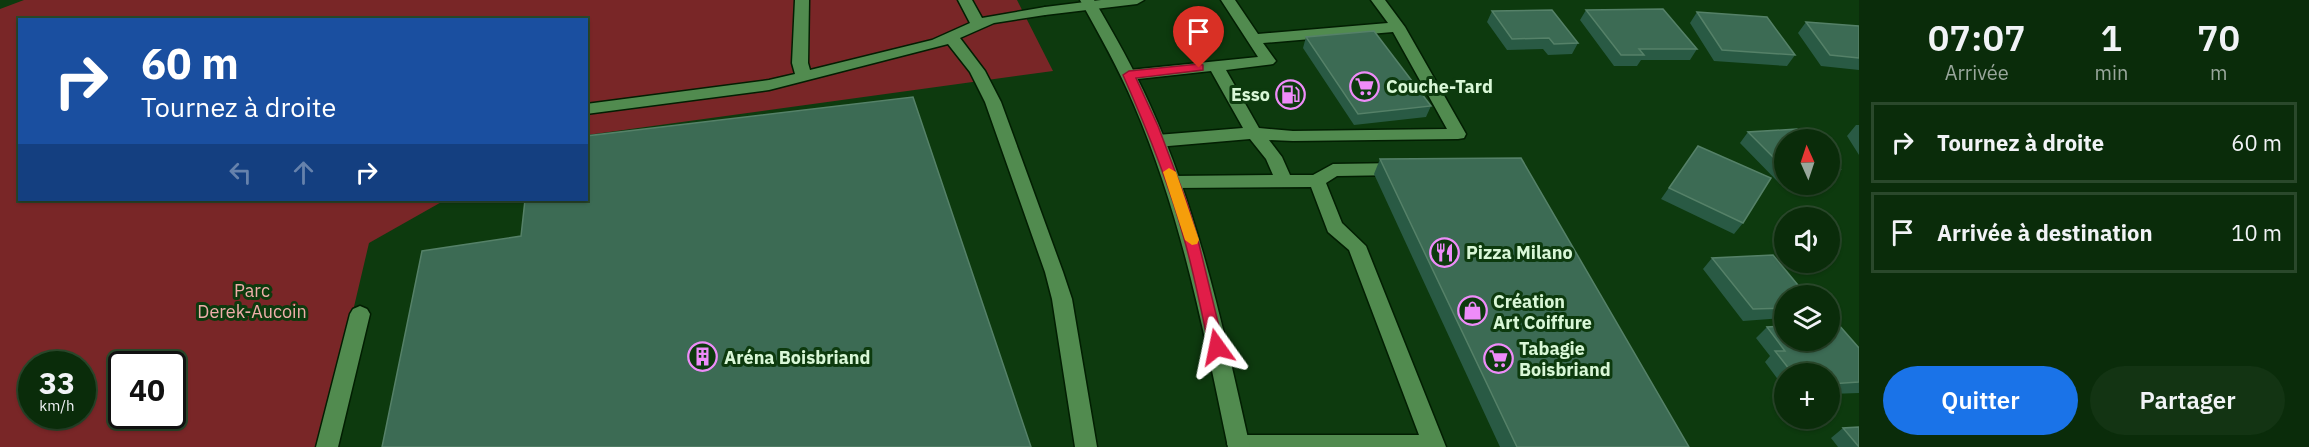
<!DOCTYPE html>
<html lang="fr">
<head>
<meta charset="utf-8">
<style>
	body { margin:0; font-family:"IBM Plex Sans",sans-serif; background:#133413; color:#f1f3f6; height:100vh; display:flex; flex-direction:column; font-size:22px; white-space:nowrap }
	* { box-sizing:border-box; margin:0 }
	p { font-size:20px; color:#99a79c }
	.icon { flex:none; width:33px; height:33px; fill:none; stroke:currentColor; stroke-width:2; stroke-linecap:round; stroke-linejoin:round }
	.map { position:relative; flex:1; overflow:hidden }
	.panel { display:flex; flex-direction:column; background:#0a2c0a; width:450px }
	.panel>* { flex:none }
	.hud { position:absolute; left:18px; top:18px; width:570px; height:183px; border-radius:0px; box-shadow:0 2px 4px #0004,0 0 0 2px #2a482b; background:#1a4fa0; color:#fff; overflow:hidden }
	.needle { width:39px; rotate:357deg }
	.buttons { position:absolute; left:1774px; top:129px; display:grid; gap:12px }
	.buttons a { display:grid; place-items:center; width:66px; height:66px; border-radius:50%; background:#0a2c0a; box-shadow:0 2px 4px #0004,0 0 0 2px #2a482b; font-size:30px }
	.speed { position:absolute; left:18px; top:351px; display:flex; gap:12px; font-size:30px; font-weight:700; text-align:center }
	.speed>* { display:grid; place-content:center; width:78px; height:78px; border-radius:50%; background:#0a2c0a; box-shadow:0 2px 4px #0004,0 0 0 2px #2a482b; line-height:1 }
	.speed small { font-size:15px; font-weight:400 }
	.speed .limit { border:3px solid #111; border-radius:9px; background:#fff; color:#111 }
	.pin { position:absolute; display:grid; place-items:center; width:51px; height:51px; color:#fff; margin:-62px -26px; border-radius:50% 50% 50% 0; rotate:-45deg; box-shadow:0 0 6px #0007 }
	.pin .icon { rotate:45deg }
	.me { position:absolute; width:66px; margin:-33px; rotate:348deg; stroke-linejoin:round; filter:drop-shadow(0 0 4px #0008) }
	.turn { display:flex; align-items:center; gap:21px; height:126px; padding:0 24px; font-size:27px }
	.turn .icon { width:78px; height:78px; stroke-width:2.5 }
	.turn b { display:block; font-size:42px; line-height:51px }
	.lanes { display:flex; align-items:center; height:57px; padding:0 24px; background:#0003; justify-content:center; gap:30px; direction:ltr }
	.lanes .off { opacity:.35 }
	.eta { display:flex; justify-content:space-evenly; align-items:center; height:102px; text-align:center }
	.eta b { font-size:36px; font-weight:600; line-height:42px }
	.action { display:flex; gap:12px; margin-top:auto; padding:12px 24px }
	.action a { flex:1; height:69px; border-radius:36px; background:#1a73e8; color:#fff; font-size:24px; font-weight:600; line-height:69px; text-align:center }
	.action a+a { background:#133413; color:#f1f3f6 }
	ul { padding:0; list-style:none }
	li { display:flex; align-items:center; gap:18px; height:81px; margin:0 12px 9px; padding:0 12px; border:3px solid #2a482b; border-radius:0px }
	li div { flex:1 }
	li b { display:block; font-size:22px }
	li em { font-style:normal }
	main { display:flex; flex:1; min-height:0 }
	.map>svg:first-child { display:block }
	.green { fill:#792627; fill-rule:evenodd }
	.lines { fill:none; stroke-linecap:round; stroke-linejoin:round }
	.service-casing { stroke:#021e02; stroke-width:3 }
	.minor-casing { stroke:#021e02; stroke-width:3 }
	.tertiary-casing { stroke:#021e02; stroke-width:3 }
	.service { fill:#518b4f; fill-rule:evenodd }
	.minor { fill:#518b4f; fill-rule:evenodd }
	.tertiary { fill:#518b4f; fill-rule:evenodd }
	.wall { fill:#295a44 }
	.building { fill:#3c6b54; stroke:#558168; stroke-width:1.5 }
	.route { fill:#e11d48; stroke:#92132f; stroke-width:1.5 }
	.slow { fill:#f59e0b }
	.labels { text-anchor:middle; dominant-baseline:central; stroke-width:6; stroke-linejoin:round; paint-order:stroke }
	.poi-label { font-size:18px; font-weight:bold; fill:#d9f7d7; stroke:#0d3a0e; text-anchor:start }
	.park-label { font-size:18px; fill:#efaeaa; stroke:#0d3a0e }
</style>
</head>
<body>
<main>
<div class="map">
<svg width="1859" height="447" viewBox="0 0 1859 447">
	<rect width="100%" height="100%" fill="#0d3a0e"/>
	<!-- green -->
	<path class="green" d="M24,0h993l36,71 -466,64 -1,-115h-566v180h425l-76,43 -48,204h-321v-438zM32,364h50v52h-50zM122,364h50v52h-50z"/>
	<g class="lines">
		<defs>
			<path id="service" d="M795,0h14l-1,63 2,7 122,-30 38,-17 -12,-23h14l10,18 63,-11 7,4 -7,4 -51,8 -34,15 25,33 16,31 62,170 9,27 25,148h-22l-23,-148 -7,-27 -60,-170 -15,-30 -22,-28 -179,46 -183,24v-10l183,-24 26,-6 -3,-11z
				M1221,0h14l23,34 130,-11 -17,-23h14l20,27 61,107 -2,4 -6,1 -165,2 -24,-1 13,17 8,18h23l20,-11 67,-1 6,2 3,4 -3,4 -6,2 -63,1 -11,7 16,40 24,23 80,201h-217l-2,-3 3,-7 8,-2h181l-70,-185 -21,-18 -17,-45 -138,1 -6,-2 -3,-4 3,-4 6,-2 100,-1 -7,-16 -16,-20 -93,8 -6,-2 -2,-4 2,-4 6,-2 86,-7 -32,-57 -82,9 -8,-5 8,-5 129,-13zM1393,32l54,97 -154,2 -34,-3 -33,-58 47,-6 3,-3 -13,-18z
				M360,306l7,3 3,5 -32,133h-22l34,-133 3,-5z"/>
			<path id="minor" d="M1101,0h43l-7,4 -92,11 -7,-4 7,-4z"/>
			<path id="tertiary" d="M1080,0h14c20,34 40,69 56,105 49,108 74,226 100,342h-22c-24,-115 -47,-233 -94,-342 -15,-36 -35,-71 -54,-105z"/>
		</defs>
		<!-- service casing -->
		<use href="#service" class="service-casing"/>
		<!-- minor casing -->
		<use href="#minor" class="minor-casing"/>
		<!-- tertiary casing -->
		<use href="#tertiary" class="tertiary-casing"/>
		<!-- service -->
		<use href="#service" class="service"/>
		<!-- minor -->
		<use href="#minor" class="minor"/>
		<!-- tertiary -->
		<use href="#tertiary" class="tertiary"/>
	</g>
	<!-- wall -->
	<path class="wall" d="M1586,10l111,39 -7,11h-49l-4,6h-23l-34,-46z
		M1492,11l86,32 -6,11 -24,1 -5,-6 -36,1 -20,-28z
		M1697,12l98,43 -8,11 -73,-5 -24,-38z
		M1806,22l53,4v44l-38,-4 -23,-33z
		M1306,37l125,69 -5,11 -72,8 -51,-77z
		M1856,125h3v30l-12,-19z
		M1748,132l37,8v44h-5l-40,-41z
		M1698,146l45,77 -9,11 -73,-35z
		M1380,159l309,288h-189l-126,-273z
		M1830,160l10,9 -10,12z
		M1712,258l73,38v22l-42,3 -40,-52z
		M1767,327l92,21v45l-29,1v-20h-45v15l-20,-27 5,-6 -14,-18z
		M1843,428l16,19h-21l-7,-9z"/>
	<!-- building -->
	<path class="building" d="M1663,9l34,40h-58l5,6h-23l-35,-45z
		M1552,10l26,33 -24,1 -5,-6 -37,1 -20,-28z
		M1697,12l70,5 28,38 -73,-5z
		M1806,22l53,4v32l-29,-3z
		M1374,31l57,75 -73,8 -52,-77z
		M913,97l118,350h-649l40,-196 99,-15 4,-36h61v-64z
		M1797,129l11,11h-23v29l-37,-37z
		M1698,146l73,32 -28,45 -74,-35z
		M1521,158l168,289h-172l-137,-288z
		M1830,160l10,9 -10,1z
		M1773,255l34,41h-22v12l-32,1 -41,-51z
		M1830,324h8l21,24v34l-29,2v-10h-37l-18,-23h10l-18,-24 18,-1v14h45z
		M1859,427v20l-16,-19z"/>
	<!-- route -->
	<path class="route" d="M1199,64l4,1v5l-67,8 22,48 29,77 10,33 27,111 -2,4h-11l-2,-4c-8,-37 -15,-75 -26,-112 -15,-55 -37,-108 -60,-160l6,-4z"/>
	<!-- slow -->
	<path class="slow" d="M1169,168l7,4 23,68 -2,4 -5,1 -7,-5 -22,-68z"/>
	<!-- icons -->
	<defs>
		<symbol id="supermarket-ring" viewBox="-11 -11 22 22"><circle r="9.5" fill="#0d3a0e" stroke="#ee8cf9" stroke-width="1.5"/><path d="M-6-5.5h2.5l.6 2H6L4.5 2H-2.5L-4.4-4H-6ZM-1.5 3.2a1.3 1.3 0 1 0 .1 0ZM3 3.2a1.3 1.3 0 1 0 .1 0Z" fill="#ee8cf9"/></symbol>
		<symbol id="fuel-ring" viewBox="-11 -11 22 22"><circle r="9.5" fill="#0d3a0e" stroke="#ee8cf9" stroke-width="1.5"/><path d="M-5.5-6h7V0h2V4h1.3V-2.5L3-4.5l.8-.8L6-3V5H2.5V1h-1V6h-7ZM-4.2-4.7v3.2H.2V-4.7Z" fill="#ee8cf9"/></symbol>
		<symbol id="restaurant-ring" viewBox="-11 -11 22 22"><circle r="9.5" fill="#0d3a0e" stroke="#ee8cf9" stroke-width="1.5"/><path d="M-5-6h1v4h1v-4h1v4h1v-4h1v5L-1.5 .5V6h-2V.5L-5-1ZM5-6V6H3V1.5H1.5Q1.5-4 5-6Z" fill="#ee8cf9"/></symbol>
		<symbol id="shop-ring" viewBox="-11 -11 22 22"><circle r="9.5" fill="#0d3a0e" stroke="#ee8cf9" stroke-width="1.5"/><path d="M-5-2.5h2.3a2.7 3.5 0 0 1 5.4 0H5L5.5 6h-11ZM-1.5-2.5h3a1.5 2.3 0 0 0-3 0Z" fill="#ee8cf9"/></symbol>
		<symbol id="building-ring" viewBox="-11 -11 22 22"><circle r="9.5" fill="#0d3a0e" stroke="#ee8cf9" stroke-width="1.5"/><path d="M-4-6H4V6H1V3H-1V6H-4ZM-2.5-4.3h1.7v1.8h-1.7ZM.8-4.3h1.7v1.8H.8ZM-2.5-1h1.7V.8h-1.7ZM.8-1h1.7V.8H.8Z" fill="#ee8cf9"/></symbol>
	</defs>
	<g fill-rule="evenodd">
		<use href="#supermarket-ring" x="1348" y="70" width="33" height="33"/>
		<use href="#fuel-ring" x="1274" y="78" width="33" height="33"/>
		<use href="#restaurant-ring" x="1428" y="236" width="33" height="33"/>
		<use href="#shop-ring" x="1456" y="294" width="33" height="33"/>
		<use href="#building-ring" x="686" y="340" width="33" height="33"/>
		<use href="#supermarket-ring" x="1482" y="342" width="33" height="33"/>
	</g>
	<g class="labels">
		<!-- poi labels -->
		<g class="poi-label">
			<text x="1386" y="86">Couche-Tard</text>
			<text x="1270" y="94" text-anchor="end">Esso</text>
			<text x="1466" y="252">Pizza Milano</text>
			<text x="1493" y="301">Création<tspan x="1493" dy="21">Art Coiffure</tspan></text>
			<text x="1519" y="348">Tabagie<tspan x="1519" dy="21">Boisbriand</tspan></text>
			<text x="724" y="357">Aréna Boisbriand</text>
		</g>
		<!-- park labels -->
		<g class="park-label">
			<text x="252" y="290">Parc<tspan x="252" dy="21">Derek-Aucoin</tspan></text>
		</g>
	</g>
</svg>
<div class="buttons">
<a><svg class="needle" viewBox="-14 -14 28 28"><path d="M0-13l5 13h-10z" fill="#e53935"/><path d="M0 13l5-13h-10z" fill="#99a79c"/></svg></a>
<a><svg class="icon" aria-label="sound" viewBox="0 0 24 24"><path d="M4 9h4l5-4v14l-5-4H4zM17 9q2 3 0 6"/></svg></a>
<a><svg class="icon" aria-label="layers" viewBox="0 0 24 24"><path d="M12 4l9 5-9 5-9-5zM3 14l9 5 9-5"/></svg></a>
<a>+</a>
</div>
<div class="speed"><div>33<small>km/h</small></div><div class="limit">40</div></div>
<div class="pin" style="left:1199px;top:68px;background:#d93025"><svg class="icon" aria-label="arrive" viewBox="0 0 24 24"><path d="M6 21V4h12l-3 4 3 4H6"/></svg></div>
<svg class="me" style="left:1217px;top:347px" viewBox="-20 -20 40 40"><path d="M0-17L14 15 0 8-14 15z" fill="#e11d48" stroke="#fff" stroke-width="4"/></svg>
<div class="hud">
<div class="turn"><svg class="icon" aria-label="right" viewBox="0 0 24 24"><path d="M7 20v-9h11M14 6l5 5-5 5"/></svg><div><b>60 m</b>Tournez à droite</div></div>
<div class="lanes"><svg class="icon off" aria-label="left" viewBox="0 0 24 24"><path d="M17 20v-9H6M10 6l-5 5 5 5"/></svg><svg class="icon off" aria-label="ahead" viewBox="0 0 24 24"><path d="M12 20V5M6 11l6-6 6 6"/></svg><svg class="icon" aria-label="right" viewBox="0 0 24 24"><path d="M7 20v-9h11M14 6l5 5-5 5"/></svg></div>
</div>
</div>
<section class="panel">
<div class="eta">
<div><b>07:07</b><p>Arrivée</p></div>
<div><b>1</b><p>min</p></div>
<div><b>70</b><p>m</p></div>
</div>
<ul>
<li><svg class="icon" aria-label="right" viewBox="0 0 24 24"><path d="M7 20v-9h11M14 6l5 5-5 5"/></svg><div><b>Tournez à droite</b></div><em>60 m</em></li>
<li><svg class="icon" aria-label="arrive" viewBox="0 0 24 24"><path d="M6 21V4h12l-3 4 3 4H6"/></svg><div><b>Arrivée à destination</b></div><em>10 m</em></li>
</ul>
<div class="action"><a>Quitter</a><a>Partager</a></div>
</section>
</main>
</body>
</html>
